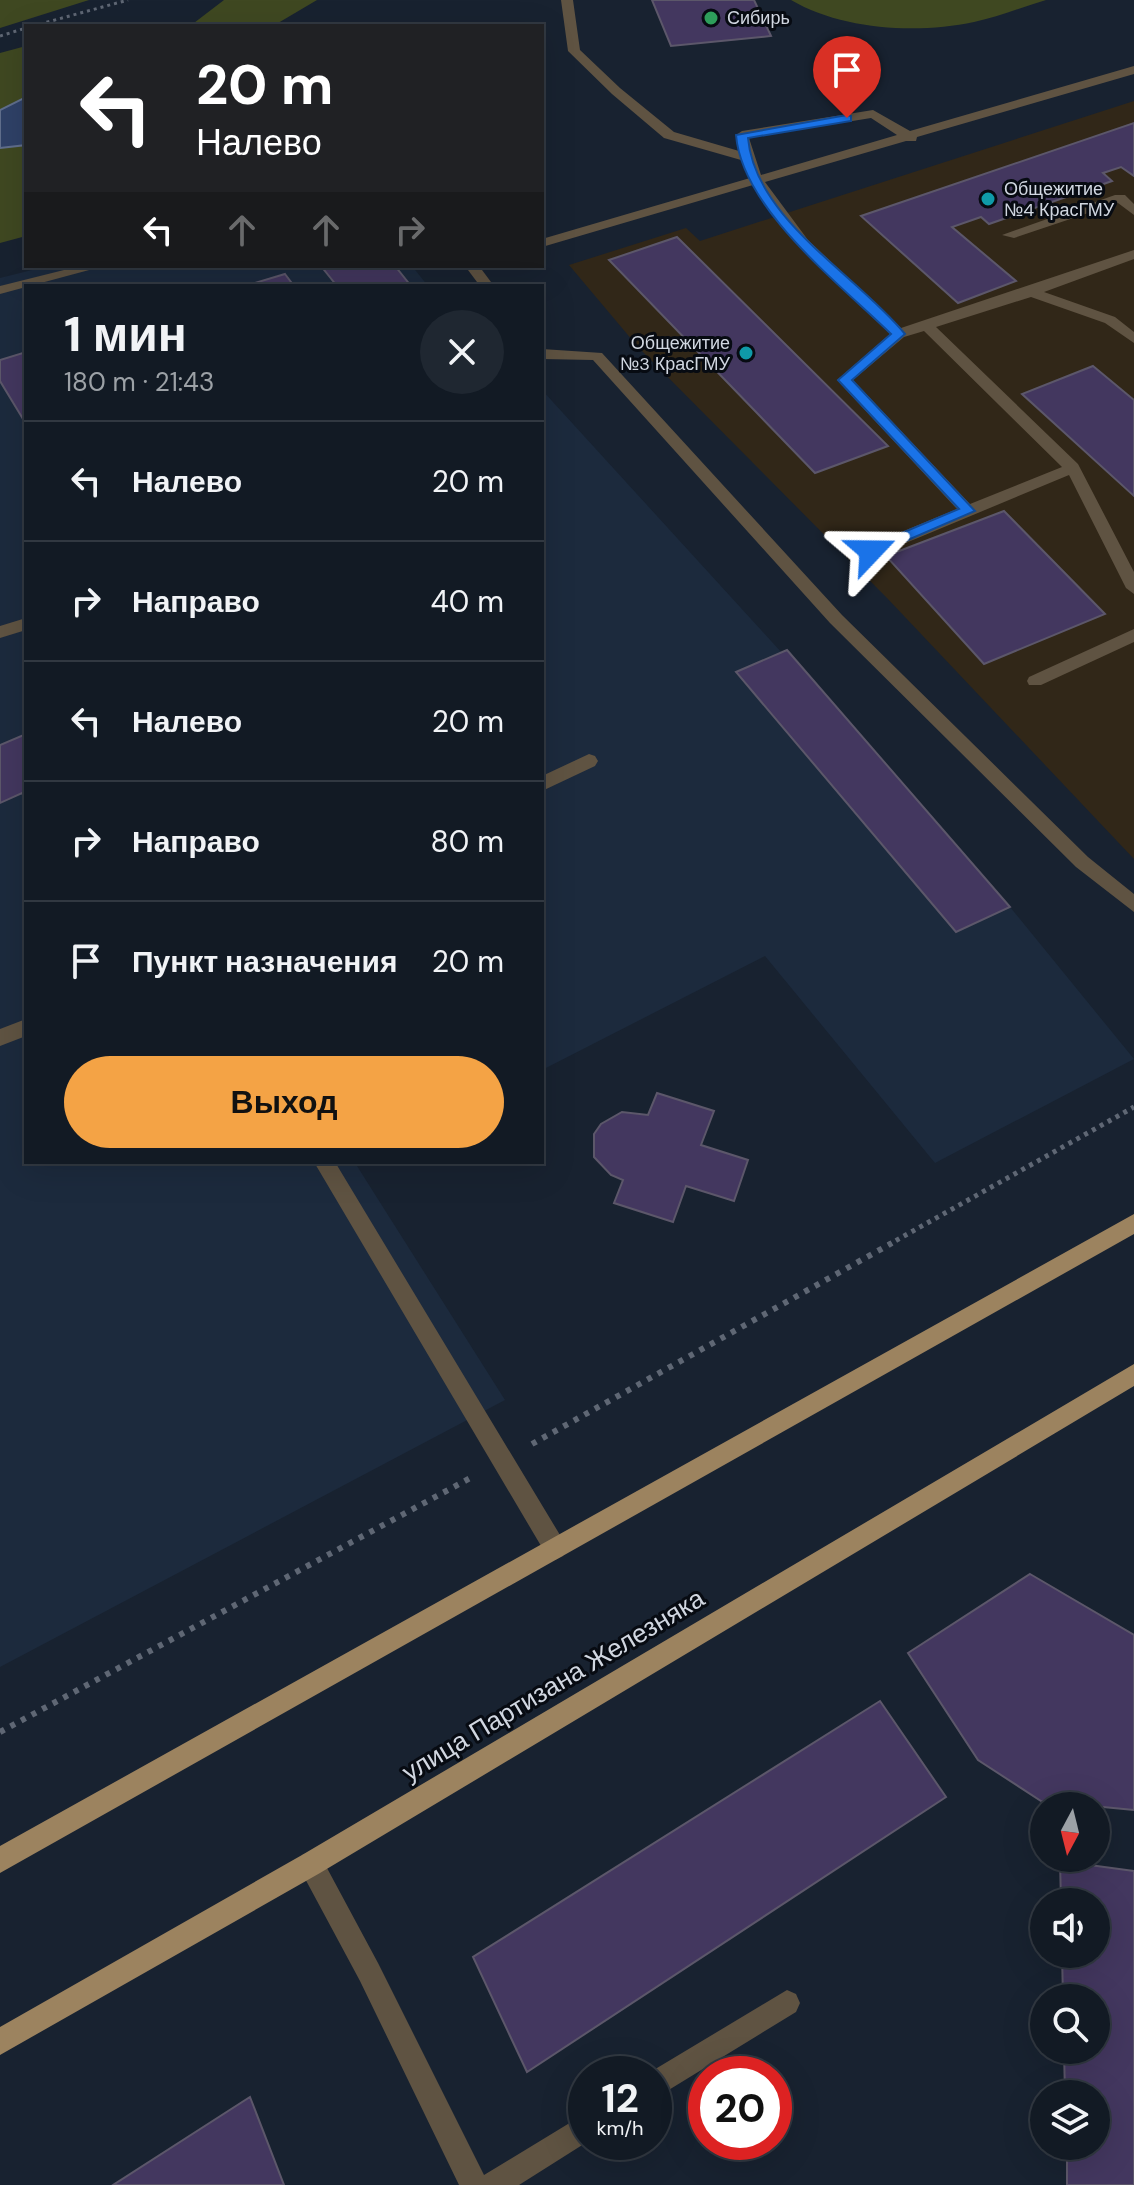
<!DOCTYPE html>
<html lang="ru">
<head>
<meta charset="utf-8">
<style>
	body { margin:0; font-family:"DM Sans",sans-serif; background:#1f2731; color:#f1f3f6; height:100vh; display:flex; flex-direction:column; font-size:30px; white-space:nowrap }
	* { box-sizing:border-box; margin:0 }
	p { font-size:26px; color:#9ca1a6 }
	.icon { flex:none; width:44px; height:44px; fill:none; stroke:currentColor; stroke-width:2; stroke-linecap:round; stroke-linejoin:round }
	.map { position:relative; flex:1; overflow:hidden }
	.drawer { position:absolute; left:24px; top:284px; width:520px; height:880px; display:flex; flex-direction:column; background:#121a24; border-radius:0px; box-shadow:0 8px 32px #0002,0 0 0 2px #313841 }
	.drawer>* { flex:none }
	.hud { position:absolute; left:24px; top:24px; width:520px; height:244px; border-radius:0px; box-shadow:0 8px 32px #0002,0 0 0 2px #313841; background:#202124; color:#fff; overflow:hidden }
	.needle { width:52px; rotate:187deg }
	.tools { position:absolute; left:1030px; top:1792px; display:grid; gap:16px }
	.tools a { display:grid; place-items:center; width:80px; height:80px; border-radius:50%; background:#121a24; box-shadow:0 8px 32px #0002,0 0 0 2px #313841; font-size:40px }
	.speed { position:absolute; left:568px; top:2056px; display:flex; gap:16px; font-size:40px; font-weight:700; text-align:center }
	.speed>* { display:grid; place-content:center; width:104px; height:104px; border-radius:50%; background:#121a24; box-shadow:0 8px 32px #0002,0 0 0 2px #313841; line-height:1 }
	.speed small { font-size:20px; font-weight:400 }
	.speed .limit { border:12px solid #d22; background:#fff; color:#111 }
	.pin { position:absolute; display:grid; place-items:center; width:68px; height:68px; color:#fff; margin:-82px -34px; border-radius:50% 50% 50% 0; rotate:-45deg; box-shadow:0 0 8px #0007 }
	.pin .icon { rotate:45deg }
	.me { position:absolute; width:88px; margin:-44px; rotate:67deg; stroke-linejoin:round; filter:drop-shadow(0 0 6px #0008) }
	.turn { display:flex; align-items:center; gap:28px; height:168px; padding:0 40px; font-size:36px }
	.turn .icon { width:104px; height:104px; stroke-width:2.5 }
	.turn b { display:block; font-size:56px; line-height:68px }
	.lanes { display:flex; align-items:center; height:76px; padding:0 40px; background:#0003; justify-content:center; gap:40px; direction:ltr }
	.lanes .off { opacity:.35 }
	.round { display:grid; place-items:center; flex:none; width:84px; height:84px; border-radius:42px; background:#1f2731 }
	.summary { display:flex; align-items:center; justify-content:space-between; height:136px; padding:0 40px }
	h1 { font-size:48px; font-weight:700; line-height:60px }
	.action { display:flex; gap:16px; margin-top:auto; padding:16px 40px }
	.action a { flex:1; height:92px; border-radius:48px; background:#f4a345; color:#111; font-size:32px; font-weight:700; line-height:92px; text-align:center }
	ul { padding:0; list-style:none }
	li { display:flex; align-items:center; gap:24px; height:120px; padding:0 40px; border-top:2px solid #313841 }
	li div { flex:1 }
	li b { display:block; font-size:30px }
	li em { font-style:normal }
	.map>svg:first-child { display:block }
	.built { fill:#1c2a3d }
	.education { fill:#312718 }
	.green { fill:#3f4821 }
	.water { fill:#2f4167; stroke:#606e8c; stroke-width:2 }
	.building { fill:#43375f; stroke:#5c576a; stroke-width:2 }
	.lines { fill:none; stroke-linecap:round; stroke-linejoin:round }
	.path-far2 { stroke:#5f6774; stroke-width:3; stroke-dasharray:3 4; stroke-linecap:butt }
	.path-far1 { stroke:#5f6774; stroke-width:5; stroke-dasharray:4 5; stroke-linecap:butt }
	.path { stroke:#5f6774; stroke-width:6; stroke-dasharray:5 7; stroke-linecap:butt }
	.minor { fill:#5f5342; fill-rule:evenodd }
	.major { fill:#9c835f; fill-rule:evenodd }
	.route { fill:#1a73e8; stroke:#114b97; stroke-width:2 }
	.leisure-dot { fill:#2e9e5b; stroke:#070b12; stroke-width:3 }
	.culture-dot { fill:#0f9aa8; stroke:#070b12; stroke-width:3 }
	.labels { text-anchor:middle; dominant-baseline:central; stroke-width:6; stroke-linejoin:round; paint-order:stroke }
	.far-poi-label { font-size:18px; fill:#d1d7e1; stroke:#070b12; text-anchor:start }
	.near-street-label { font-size:26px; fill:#d1d7e1; stroke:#070b12 }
</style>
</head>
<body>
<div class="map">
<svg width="1134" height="2185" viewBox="0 0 1134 2185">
	<rect width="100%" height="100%" fill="#182230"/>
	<!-- built -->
	<path class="built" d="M48,266h364l16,20h-402v876h337l-6,4 148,234 -505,267v-1389z
		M542,390l240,263 -46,20 220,259 54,-25 124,152 -199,104 -170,-207 -223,114z"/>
	<!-- education -->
	<path class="education" d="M1134,101v758l-247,-261 -249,-251 -69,-82 117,-37 14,13z"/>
	<!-- green -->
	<path class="green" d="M0,0h89l-89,28z
		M224,0h93l-44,26h-83z
		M791,0h255c-24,7 -48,17 -72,22 -57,12 -132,8 -183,-22z
		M26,46v190l-26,7v-190z"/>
	<!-- water -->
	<path class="water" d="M26,97v48l-26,3v-38z"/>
	<!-- building -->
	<path class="building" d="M652,0h102l17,36 -100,10z
		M1134,123v53l-13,-9 -18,6 9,8 -123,43 -8,-7 -29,10 64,54 -58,22 -97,-87z
		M677,237l211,209 -73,27 -206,-213z
		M321,266h74l16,20h-74z
		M285,274l9,12h-49z
		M26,352v72l-26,-43v-21z
		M1093,366l41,34v96l-112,-102z
		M1004,511l101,103 -121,50 -98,-108z
		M787,650l223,257 -54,25 -220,-260z
		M26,734v66l-4,-7 -22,10v-58z
		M657,1093l57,18 -13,34 47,15 -14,41 -48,-15 -13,36 -59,-19 9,-23 -12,-5 -17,-18v-23l7,-10 21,-12 26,3z
		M1030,1574l104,61v175l-93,-9 -63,-41 -70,-107z
		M880,1701l66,96 -419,275 -54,-115z
		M1060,1861l74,10v314h-67v-39h29v-52h-31l-1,-44h32v-52h-33l-1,-44h34v-52h-35z
		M250,2097l34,88h-171z"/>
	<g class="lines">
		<!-- path-far2 -->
		<path class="path-far2" d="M33,26l95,-26
			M0,36l26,-8"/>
		<!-- path-far1 -->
		<path class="path-far1" d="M888,1245l246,-138"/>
		<!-- path -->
		<path class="path" d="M532,1444l360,-201
			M0,1732l474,-256"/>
		<!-- minor -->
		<path class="minor" d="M561,0h12l7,50 40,38 54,44 65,19 -3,-16 6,-4 131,-21 37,21 224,-65v8l-217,63 -1,4h-10l-141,41 43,58 93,88 233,-78v9l-90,33 71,25 19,15v11l-29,-20 -74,-26 -95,30 142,137 56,108v22l-8,-6 -57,-113 -192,80h-12v-8l92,-38 -120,-129 53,-46 -91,-88 -46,-61 -211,62v-8l208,-61 -9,-18 -77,-22 -52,-44 -44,-43zM871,118l26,17 -136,40 -12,-37zM924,331l138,136 -92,37 -117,-124 51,-43z
			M1115,195h10l9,9v11l-16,-12 -104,35 -12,-3z
			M80,266h24l-104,28v-8z
			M465,266h14l15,20h-14z
			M542,349l60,4 240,262 246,242 46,37v18l-58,-45 -246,-244 -237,-263 -51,-1z
			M26,618v12l-26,8v-12z
			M1134,629v13l-93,43h-12l-2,-4 2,-4z
			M589,754l6,2 3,5 -3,5 -53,25v-15z
			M26,1019v17l-26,10v-17z
			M314,1162h21l228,378 4,8 -4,8 -8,4 -8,-4z
			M311,1851l9,4 58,108 106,212 102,-62 1,29 -68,43h-60l-99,-204 -58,-108 -4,-9 4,-9z
			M787,1990l9,4 4,9 -4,9 -142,87v-25h-7z"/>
		<!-- major -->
		<path class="major" d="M1134,1214v20l-1134,639v-27z
			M1134,1364v22l-814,487 -320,182v-28l302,-172z"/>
	</g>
	<!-- route -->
	<path class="route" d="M847,115l4,1v5l-103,17c7,81 109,137 157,196l-53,46 123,131 -104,45 -7,-5 2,-3 93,-39 -121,-129 53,-46c-51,-50 -149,-125 -155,-199z"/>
	<!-- markers -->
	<circle class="leisure-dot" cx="711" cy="18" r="8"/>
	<g class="culture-dot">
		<circle cx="988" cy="199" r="8"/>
		<circle cx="746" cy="353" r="8"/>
	</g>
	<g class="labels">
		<!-- far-poi labels -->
		<g class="far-poi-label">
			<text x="727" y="18">Сибирь</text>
			<text x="1004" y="189">Общежитие<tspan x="1004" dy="21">№4 КрасГМУ</tspan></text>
			<text x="730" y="343" text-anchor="end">Общежитие<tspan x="730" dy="21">№3 КрасГМУ</tspan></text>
		</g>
		<!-- near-street labels -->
		<g class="near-street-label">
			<text transform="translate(553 1685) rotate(-31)">улица Партизана Железняка</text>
		</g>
	</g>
</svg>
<div class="tools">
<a><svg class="needle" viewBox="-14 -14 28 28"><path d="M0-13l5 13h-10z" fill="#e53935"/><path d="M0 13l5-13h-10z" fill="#9ca1a6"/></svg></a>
<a><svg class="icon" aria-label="sound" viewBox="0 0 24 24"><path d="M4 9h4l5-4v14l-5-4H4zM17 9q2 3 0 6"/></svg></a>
<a><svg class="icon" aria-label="search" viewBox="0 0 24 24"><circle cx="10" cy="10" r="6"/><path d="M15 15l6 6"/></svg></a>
<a><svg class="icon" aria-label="layers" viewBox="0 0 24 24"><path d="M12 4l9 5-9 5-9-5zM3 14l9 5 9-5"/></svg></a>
</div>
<div class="speed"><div>12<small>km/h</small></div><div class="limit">20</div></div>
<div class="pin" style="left:847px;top:118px;background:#d93025"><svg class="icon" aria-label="arrive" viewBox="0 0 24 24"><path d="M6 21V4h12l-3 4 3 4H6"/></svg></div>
<svg class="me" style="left:871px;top:551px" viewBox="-20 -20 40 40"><path d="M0-17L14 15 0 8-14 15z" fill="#1a73e8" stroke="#fff" stroke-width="4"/></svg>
<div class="hud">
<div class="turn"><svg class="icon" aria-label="left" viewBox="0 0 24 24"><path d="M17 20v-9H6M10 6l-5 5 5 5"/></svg><div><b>20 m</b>Налево</div></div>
<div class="lanes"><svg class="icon" aria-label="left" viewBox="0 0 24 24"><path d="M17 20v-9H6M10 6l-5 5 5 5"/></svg><svg class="icon off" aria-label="ahead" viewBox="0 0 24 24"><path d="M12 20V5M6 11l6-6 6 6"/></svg><svg class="icon off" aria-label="ahead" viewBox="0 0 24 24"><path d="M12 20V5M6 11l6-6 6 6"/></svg><svg class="icon off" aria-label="right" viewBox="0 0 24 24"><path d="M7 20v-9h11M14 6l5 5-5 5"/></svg></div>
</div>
<section class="drawer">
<div class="summary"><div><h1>1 мин</h1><p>180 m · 21:43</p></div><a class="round"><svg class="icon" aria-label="close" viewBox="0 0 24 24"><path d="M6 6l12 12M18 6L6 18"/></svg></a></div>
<ul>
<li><svg class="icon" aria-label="left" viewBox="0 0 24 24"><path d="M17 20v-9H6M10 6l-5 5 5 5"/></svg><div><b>Налево</b></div><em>20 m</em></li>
<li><svg class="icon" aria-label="right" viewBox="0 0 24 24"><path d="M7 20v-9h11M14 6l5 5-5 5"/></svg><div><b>Направо</b></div><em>40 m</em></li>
<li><svg class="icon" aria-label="left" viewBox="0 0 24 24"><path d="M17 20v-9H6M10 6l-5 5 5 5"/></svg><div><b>Налево</b></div><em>20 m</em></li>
<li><svg class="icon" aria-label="right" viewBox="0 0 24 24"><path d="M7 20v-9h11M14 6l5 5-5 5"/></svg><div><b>Направо</b></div><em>80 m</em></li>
<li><svg class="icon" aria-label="arrive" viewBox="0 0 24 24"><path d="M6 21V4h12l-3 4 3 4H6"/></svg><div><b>Пункт назначения</b></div><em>20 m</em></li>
</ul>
<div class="action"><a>Выход</a></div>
</section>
</div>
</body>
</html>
